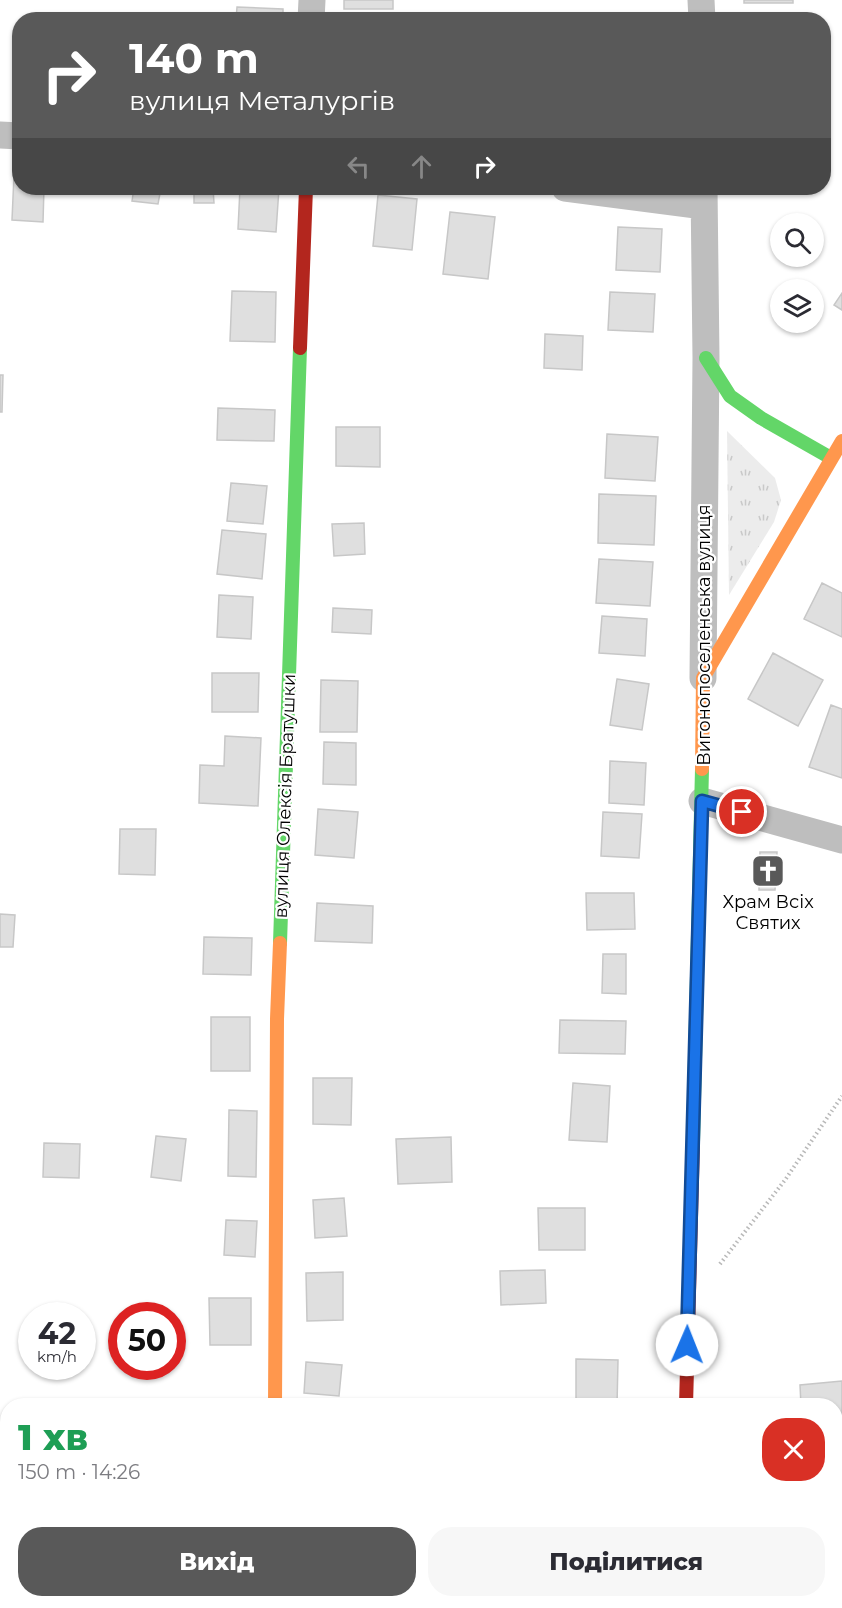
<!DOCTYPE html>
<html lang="uk">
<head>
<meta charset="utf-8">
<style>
	body { margin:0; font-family:Montserrat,sans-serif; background:#f7f7f7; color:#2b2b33; height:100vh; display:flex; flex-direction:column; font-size:22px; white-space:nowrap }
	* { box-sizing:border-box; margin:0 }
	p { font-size:20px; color:#7c7c81 }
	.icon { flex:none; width:33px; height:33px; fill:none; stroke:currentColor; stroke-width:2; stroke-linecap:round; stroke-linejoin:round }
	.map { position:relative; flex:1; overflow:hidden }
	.panel { position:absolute; left:0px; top:1398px; width:843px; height:210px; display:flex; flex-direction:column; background:#fff; border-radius:24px 24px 0 0; box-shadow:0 2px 4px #0004 }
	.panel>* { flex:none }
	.hud { position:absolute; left:12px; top:12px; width:819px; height:183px; border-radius:24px; box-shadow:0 2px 4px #0004; background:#595959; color:#fff; overflow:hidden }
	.tools { position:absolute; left:770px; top:213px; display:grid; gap:12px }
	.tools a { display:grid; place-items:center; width:54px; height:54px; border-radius:50%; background:#fff; box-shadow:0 2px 4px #0004; font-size:30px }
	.speed { position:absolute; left:18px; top:1302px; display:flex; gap:12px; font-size:30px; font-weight:700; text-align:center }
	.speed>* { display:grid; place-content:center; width:78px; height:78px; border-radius:50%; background:#fff; box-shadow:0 2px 4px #0004; line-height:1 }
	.speed small { font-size:15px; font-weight:400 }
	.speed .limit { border:9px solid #d22; background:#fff; color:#111 }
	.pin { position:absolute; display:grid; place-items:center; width:51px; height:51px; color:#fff; margin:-26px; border:3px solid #fff; border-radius:50%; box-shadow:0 2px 6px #0007 }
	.me { position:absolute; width:66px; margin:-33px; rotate:1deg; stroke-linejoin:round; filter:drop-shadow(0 0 4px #0008) }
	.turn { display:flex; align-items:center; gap:21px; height:126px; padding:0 18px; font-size:27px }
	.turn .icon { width:78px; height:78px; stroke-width:2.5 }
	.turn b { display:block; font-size:42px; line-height:51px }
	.lanes { display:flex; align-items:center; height:57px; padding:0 18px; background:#0003; justify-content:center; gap:30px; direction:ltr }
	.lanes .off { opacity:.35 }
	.round { display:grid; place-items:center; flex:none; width:63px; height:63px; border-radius:24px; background:#f7f7f7 }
	.headline { display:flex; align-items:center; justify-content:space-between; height:102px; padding:0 18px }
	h1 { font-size:36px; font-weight:800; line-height:45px; color:#1e9e55 }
	.primary-button { display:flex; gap:12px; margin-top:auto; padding:12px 18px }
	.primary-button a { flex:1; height:69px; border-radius:24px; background:#595959; color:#fff; font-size:24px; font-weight:800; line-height:69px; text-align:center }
	.primary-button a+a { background:#f7f7f7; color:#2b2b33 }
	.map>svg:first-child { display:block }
	.grass { fill:url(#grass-tufts) }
	.building { fill:#dfdfdf; stroke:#c7c7c7; stroke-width:1.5 }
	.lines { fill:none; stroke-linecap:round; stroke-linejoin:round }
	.path { stroke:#b9b9b9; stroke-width:4; stroke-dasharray:1.5 3; stroke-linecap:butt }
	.street { stroke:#bebebe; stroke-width:27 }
	.fast { stroke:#63d668; stroke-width:14 }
	.slow { stroke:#ff974d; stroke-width:14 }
	.jam { stroke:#b3261e; stroke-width:14 }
	.route-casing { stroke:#114b97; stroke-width:15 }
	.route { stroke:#1a73e8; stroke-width:10 }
	.labels { text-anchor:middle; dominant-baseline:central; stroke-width:4.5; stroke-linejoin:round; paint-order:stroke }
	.street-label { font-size:18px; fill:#000; stroke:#fff }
	.poi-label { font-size:18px; fill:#000; stroke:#fff }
</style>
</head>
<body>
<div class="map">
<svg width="842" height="1608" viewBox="0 0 842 1608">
	<defs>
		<pattern id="grass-tufts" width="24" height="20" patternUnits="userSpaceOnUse" patternTransform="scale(1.5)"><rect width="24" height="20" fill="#ececec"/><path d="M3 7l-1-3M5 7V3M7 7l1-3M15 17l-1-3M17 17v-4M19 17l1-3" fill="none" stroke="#c9c9c9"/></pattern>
	</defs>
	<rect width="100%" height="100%" fill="#fff"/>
	<!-- grass -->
	<path class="grass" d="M727,431l48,47 6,22 -7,22 -45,73z"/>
	<!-- building -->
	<path class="building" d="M344,0h49v9h-49z
		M744,0h49v3h-49z
		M237,7l46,2v11h-47z
		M640,17v3h-54v-2z
		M14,175l6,1v12h24l-1,34 -31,-2z
		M64,188h25v4h-25z
		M134,188h27l-3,16 -26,-3z
		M194,188h19l1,15h-20z
		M240,188h39l-3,44 -38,-3z
		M378,195l39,4 -5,51 -39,-4z
		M450,212l45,5 -7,62 -45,-5z
		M618,227l44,2 -2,43 -44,-2z
		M232,291l44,1 -1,50 -45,-1z
		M610,292l45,2 -2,38 -45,-2z
		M842,293v17l-8,-5z
		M545,334l38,2 -1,34 -38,-2z
		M0,375h3l-1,37h-2z
		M218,408l57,2 -1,31 -57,-1z
		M336,427h44v40l-44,-1z
		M607,434l51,3 -3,44 -50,-3z
		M231,483l36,3 -4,38 -36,-3z
		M599,494l57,2 -2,49 -56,-2z
		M364,523l1,31 -31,2 -2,-32z
		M222,530l44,4 -4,45 -45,-5z
		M599,559l54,3 -3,44 -54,-3z
		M822,583l20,10v44l-38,-18z
		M219,595l34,2 -2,42 -34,-2z
		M333,608l39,2 -1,24 -39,-2z
		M602,616l45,3 -2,37 -46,-3z
		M773,653l50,27 -25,46 -50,-27z
		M212,673h47l-1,39h-46z
		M617,679l32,5 -7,46 -32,-5z
		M321,680l37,1 -1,51h-37z
		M831,705l11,4v69l-33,-11z
		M225,736l36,2 -3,68 -59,-3 1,-38 24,1z
		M324,742l32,1v42l-33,-1z
		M610,761l36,2 -2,42 -35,-2z
		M318,809l40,3 -4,46 -39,-3z
		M603,812l39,2 -3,44 -38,-2z
		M120,829h36l-1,46 -36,-1z
		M760,852h17l-2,38h-16z
		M586,893h48l1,36 -48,1z
		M317,903l56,3 -1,37 -57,-2z
		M0,914l15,1 -2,32h-13z
		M204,937l48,1 -1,37 -48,-1z
		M603,954h23v40l-24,-1z
		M211,1017h39v54h-39z
		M560,1020l66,1 -1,33 -66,-1z
		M313,1078h39l-1,47 -38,-1z
		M573,1083l37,3 -3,56 -38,-2z
		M229,1110l28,1 -1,66 -28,-1z
		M156,1136l30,3 -5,42 -30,-4z
		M451,1137l1,45 -54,2 -2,-45z
		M44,1143l36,1 -1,34 -36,-1z
		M344,1198l3,38 -32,2 -2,-38z
		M538,1208h47v42h-46z
		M226,1220l31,1 -2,36 -31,-2z
		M545,1270l1,33 -45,2 -1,-34z
		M343,1272v48l-36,1 -1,-48z
		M209,1298h42v47h-41z
		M576,1359l42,1 -1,46h-41z
		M306,1362l36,3 -3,31 -35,-3z
		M842,1381v36l-6,1v-12h-35l-1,-21z
		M842,1474v62l-6,1v-62z
		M8,1551v27h-8v-26z
		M581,1600h37v8h-36z
		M724,1600h30l-1,8h-29z"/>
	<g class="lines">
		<!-- path -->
		<path class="path" d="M720,1264l65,-84 57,-84"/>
		<!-- street -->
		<path class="street" d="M701,0l1,20
			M311,20l1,-20
			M0,135l20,1
			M565,188l139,18
			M703,678l3,-320 -2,-170
			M702,801l140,39
			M836,1434l6,-1
			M274,1600v8"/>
		<!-- fast -->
		<path class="fast" d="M706,358l24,38 31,22 70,40
			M280,943l20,-595
			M693,1142l9,-373"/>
		<!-- slow -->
		<path class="slow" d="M702,769l1,-91 139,-237
			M275,1406l2,-387 3,-76"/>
		<!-- jam -->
		<path class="jam" d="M300,348l6,-160
			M686,1406l7,-264
			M686,1600l1,8"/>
	</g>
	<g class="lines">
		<defs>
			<path id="route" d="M687,1345l15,-544 40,11"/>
		</defs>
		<!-- route casing -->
		<use href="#route" class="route-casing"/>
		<!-- route -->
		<use href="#route" class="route"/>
	</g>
	<!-- icons -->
	<defs>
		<symbol id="church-square" viewBox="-11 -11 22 22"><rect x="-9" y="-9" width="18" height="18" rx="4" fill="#595959" stroke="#fff"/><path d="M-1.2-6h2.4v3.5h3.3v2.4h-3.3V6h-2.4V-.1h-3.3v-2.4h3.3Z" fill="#fff"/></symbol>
	</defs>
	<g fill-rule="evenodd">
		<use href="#church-square" x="749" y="852" width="38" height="38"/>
	</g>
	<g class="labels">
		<!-- street labels -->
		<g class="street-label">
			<text transform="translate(704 635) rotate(-90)">Вигонопоселенська вулиця</text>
			<text transform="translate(285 796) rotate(-88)">вулиця Олексія Братушки</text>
		</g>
		<!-- poi labels -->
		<g class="poi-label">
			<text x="768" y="902">Храм Всіх<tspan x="768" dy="21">Святих</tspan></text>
		</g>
	</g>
</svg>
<div class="tools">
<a><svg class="icon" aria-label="search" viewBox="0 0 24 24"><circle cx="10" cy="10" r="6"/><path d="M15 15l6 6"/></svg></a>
<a><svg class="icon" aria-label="layers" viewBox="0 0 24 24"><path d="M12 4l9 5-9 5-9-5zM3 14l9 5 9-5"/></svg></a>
</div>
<div class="speed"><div>42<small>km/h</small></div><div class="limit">50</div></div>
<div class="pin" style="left:742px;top:812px;background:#d93025"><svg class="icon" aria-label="arrive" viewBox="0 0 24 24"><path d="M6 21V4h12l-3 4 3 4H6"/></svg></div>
<svg class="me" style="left:687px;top:1345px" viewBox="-20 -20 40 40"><circle r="19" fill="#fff"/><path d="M0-13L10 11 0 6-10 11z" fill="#1a73e8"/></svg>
<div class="hud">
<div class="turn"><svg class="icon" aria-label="right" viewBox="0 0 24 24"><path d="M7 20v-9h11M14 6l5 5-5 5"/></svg><div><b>140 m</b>вулиця Металургів</div></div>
<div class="lanes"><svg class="icon off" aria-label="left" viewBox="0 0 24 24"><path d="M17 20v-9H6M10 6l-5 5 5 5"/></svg><svg class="icon off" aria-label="ahead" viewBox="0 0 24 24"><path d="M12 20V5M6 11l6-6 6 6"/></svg><svg class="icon" aria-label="right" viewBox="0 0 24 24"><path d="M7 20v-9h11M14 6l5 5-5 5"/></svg></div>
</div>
<section class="panel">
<div class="headline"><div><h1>1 хв</h1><p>150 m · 14:26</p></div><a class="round" style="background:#d93025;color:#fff"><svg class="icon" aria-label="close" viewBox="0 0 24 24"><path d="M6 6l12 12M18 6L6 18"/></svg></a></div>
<div class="primary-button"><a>Вихід</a><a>Поділитися</a></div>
</section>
</div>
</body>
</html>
